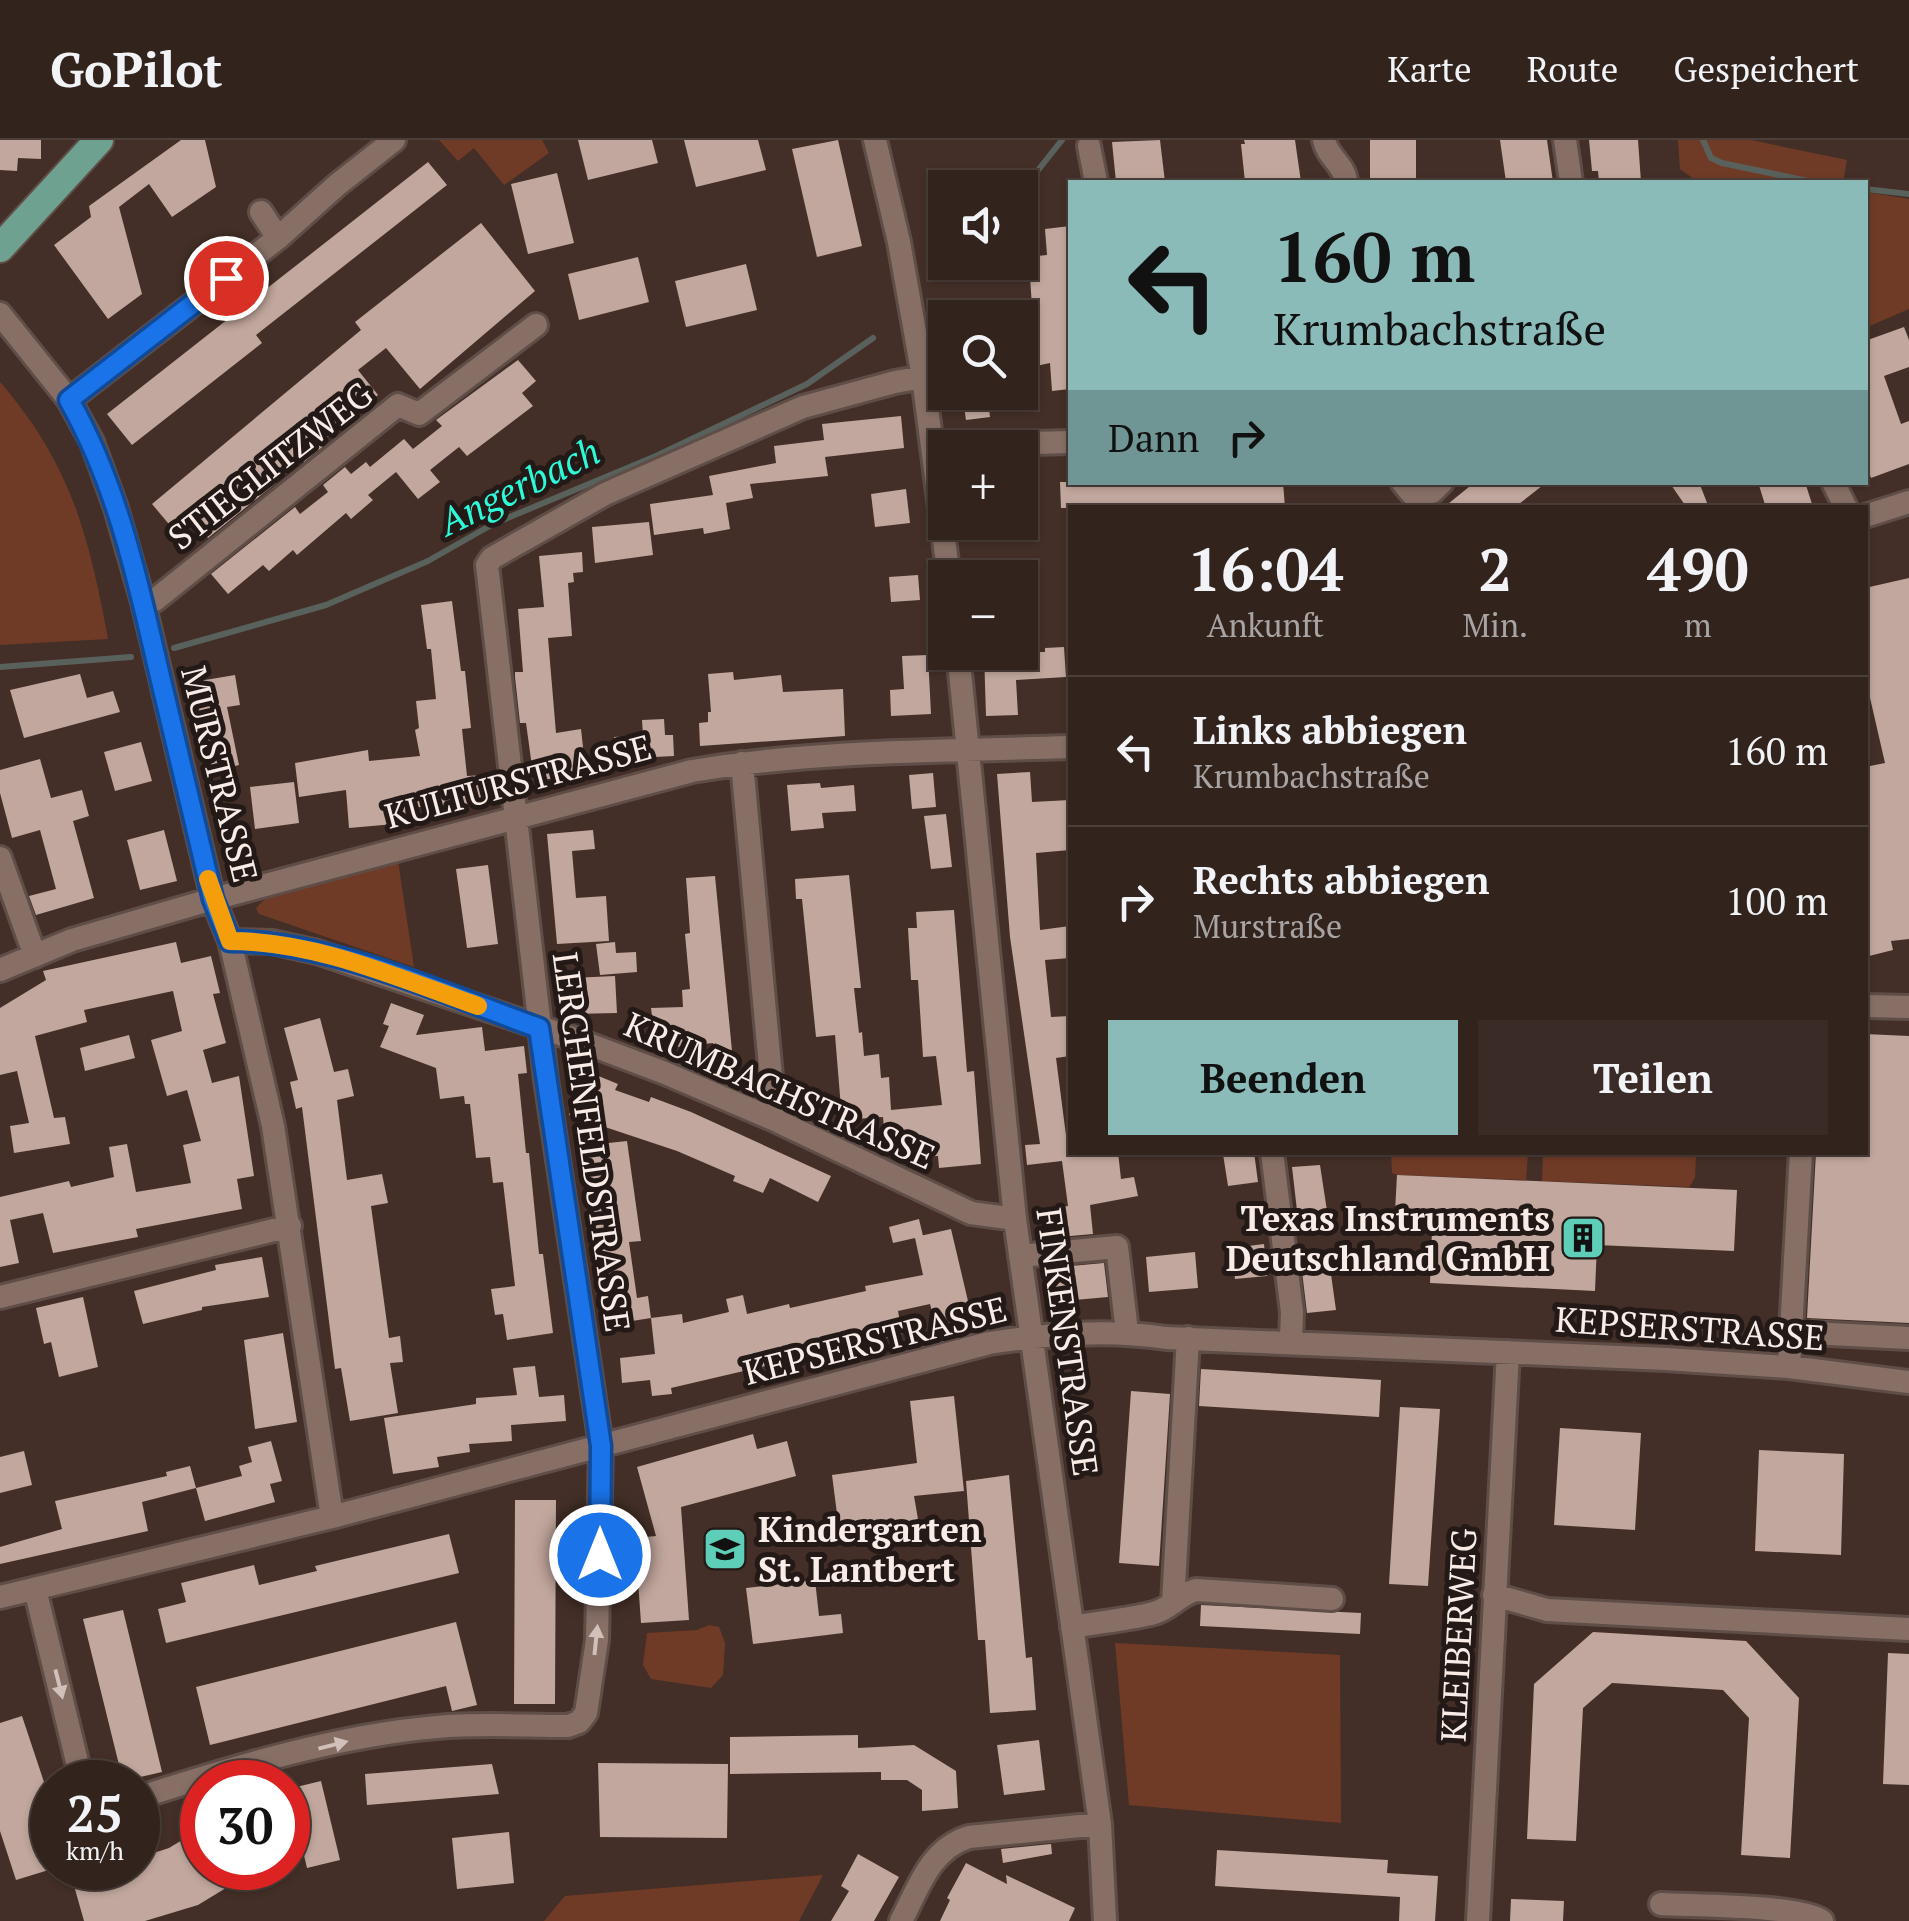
<!DOCTYPE html>
<html lang="de">
<head>
<meta charset="utf-8">
<style>
	body { margin:0; font-family:"PT Serif",serif; background:#3a2b26; color:#f1f3f6; height:100vh; display:flex; flex-direction:column; font-size:38px; white-space:nowrap }
	* { box-sizing:border-box; margin:0 }
	p { font-size:32px; color:#a8a4a4 }
	.icon { flex:none; width:55px; height:55px; fill:none; stroke:currentColor; stroke-width:2; stroke-linecap:round; stroke-linejoin:round }
	.map { position:relative; flex:1; overflow:hidden }
	.drawer { position:absolute; left:1068px; top:365px; width:800px; height:650px; display:flex; flex-direction:column; background:#32231d; border-radius:0px; box-shadow:0 2px 8px #0004,0 0 0 2px #4d403b }
	.drawer>* { flex:none }
	.top-card { position:absolute; left:1068px; top:40px; width:800px; height:305px; border-radius:0px; box-shadow:0 2px 8px #0004,0 0 0 2px #4d403b; background:#8bbbb9; color:#111; overflow:hidden }
	.controls { position:absolute; left:928px; top:30px; display:grid; gap:20px }
	.controls a { display:grid; place-items:center; width:110px; height:110px; border-radius:0px; background:#32231d; box-shadow:0 2px 8px #0004,0 0 0 2px #4d403b; font-size:50px }
	.speed { position:absolute; left:30px; top:1620px; display:flex; gap:20px; font-size:50px; font-weight:700; text-align:center }
	.speed>* { display:grid; place-content:center; width:130px; height:130px; border-radius:50%; background:#32231d; box-shadow:0 2px 8px #0004,0 0 0 2px #4d403b; line-height:1 }
	.speed small { font-size:25px; font-weight:400 }
	.speed .limit { border:15px solid #d22; background:#fff; color:#111 }
	.pin { position:absolute; display:grid; place-items:center; width:85px; height:85px; color:#fff; margin:-42px; border:5px solid #fff; border-radius:50%; box-shadow:0 2px 10px #0007 }
	.me { position:absolute; width:110px; margin:-55px; rotate:0deg; stroke-linejoin:round; filter:drop-shadow(0 0 8px #0008) }
	.turn { display:flex; align-items:center; gap:35px; height:210px; padding:0 40px; font-size:45px }
	.turn .icon { width:130px; height:130px; stroke-width:2.5 }
	.turn b { display:block; font-size:70px; line-height:85px }
	.then { display:flex; align-items:center; height:95px; padding:0 40px; background:#0003; gap:20px; font-size:38px }
	.eta { display:flex; justify-content:space-evenly; align-items:center; height:170px; text-align:center }
	.eta b { font-size:60px; font-weight:700; line-height:70px }
	.action { display:flex; gap:20px; margin-top:auto; padding:20px 40px }
	.action a { flex:1; height:115px; border-radius:0px; background:#8bbbb9; color:#111; font-size:40px; font-weight:700; line-height:115px; text-align:center }
	.action a+a { background:#3a2b26; color:#f1f3f6 }
	ul { padding:0; list-style:none }
	li { display:flex; align-items:center; gap:30px; height:150px; padding:0 40px; border-top:2px solid #4d403b }
	li div { flex:1 }
	li b { display:block; font-size:38px }
	li em { font-style:normal }
	header { display:flex; align-items:center; gap:60px; box-sizing:border-box; height:140px; padding:0 50px; background:#32231d; border-bottom:2px solid #4d403b }
	header strong { font-size:48px }
	nav { display:flex; gap:55px; margin-inline-start:auto; font-size:35px }
	.map>svg:first-child { display:block }
	.green { fill:#703b26 }
	.lines { fill:none; stroke-linecap:round; stroke-linejoin:round }
	.stream { stroke:#59615d; stroke-width:6 }
	.building { fill:#c1a79d }
	.minor-casing { stroke:#5f4d47; stroke-width:28 }
	.major-casing { stroke:#5f4d47; stroke-width:32 }
	.minor { stroke:#876f66; stroke-width:22 }
	.major { stroke:#6fa191; stroke-width:28 }
	.oneway { fill:#d1c0b9 }
	.route-casing { stroke:#114b97; stroke-width:25 }
	.route { stroke:#1a73e8; stroke-width:18 }
	.slow { stroke:#f59e0b; stroke-width:18 }
	.labels { text-anchor:middle; dominant-baseline:central; stroke-width:10; stroke-linejoin:round; paint-order:stroke }
	.street-label { font-size:35px; fill:#f9ebe6; stroke:#231916 }
	.poi-label { font-size:35px; font-weight:bold; fill:#f9ebe6; stroke:#231916; text-anchor:end }
	.water-label { font-size:38px; font-style:italic; fill:#2efada; stroke:#231916 }
</style>
</head>
<body>
<header>
<strong>GoPilot</strong>
<nav><a>Karte</a><a>Route</a><a>Gespeichert</a></nav>
</header>
<div class="map">
<svg width="1909" height="1781" viewBox="0 0 1909 1781">
	<rect width="100%" height="100%" fill="#432f27"/>
	<!-- green -->
	<path class="green" d="M439,0h103l7,13 -45,32 -30,-37 -16,13z
		M1678,0h73l96,20 -4,22h-145l-18,-13z
		M1865,52l44,7v110l-44,19z
		M0,242c71,82 89,154 108,257l-108,6z
		M398,721l16,106 -155,-53 -3,-6 10,-10z
		M1391,1013h137l-2,27 -129,-5 -5,-2z
		M1543,1013h153l-1,25 -6,9 -147,-6z
		M709,1485l10,2 6,16 -2,32 -12,13 -60,-9 -8,-14 4,-32 50,-3z
		M1115,1503l225,12 1,168 -212,-18z
		M823,1735l-24,46h-255l21,-25z"/>
	<g class="lines">
		<!-- stream -->
		<path class="stream" d="M1703,0l8,18 11,5 91,19
			M1865,49l44,5
			M1020,53l42,-53
			M942,130l9,-8
			M174,508l152,-43 102,-44 65,-37 163,-68 151,-72 66,-46
			M0,527l131,-10"/>
	</g>
	<!-- building -->
	<path class="building" d="M0,0h41v19l-23,-1 -1,13 -17,-1z
		M181,0h24l11,47 -44,30 -23,-33 -30,23 23,87 -34,25 -54,-74 37,-28 -2,-11z
		M578,0h74l6,23 -70,17z
		M684,0h74l8,30 -70,17z
		M838,0l24,106 -45,11 -25,-108z
		M1160,0l5,42h-49l-4,-40z
		M1244,0h51l6,42h-56l-4,-38h4z
		M1370,0h46v42h-46z
		M1500,0h47l6,42h-47z
		M1589,0h49l3,42h-42l-1,-11h-6z
		M428,22l19,23 -191,150 6,8 -130,102 -25,-31z
		M557,33l17,70 -46,11 -17,-70z
		M481,83l54,68 -115,98 -34,-41 -28,22 20,25 -55,46 3,3 -22,18 -3,-3 -26,25 -67,54 -19,-21 -16,12 -21,-25 209,-174 -6,-8z
		M1070,86v163l-18,2 -2,-28 -14,3 -6,-89h9l-2,-21 10,-1 -2,-26z
		M638,117l11,45 -70,18 -11,-46z
		M746,124l11,46 -71,17 -11,-46z
		M1904,187l5,13v27l-25,9 17,48 8,-3v43l-38,14 -6,-17v-120z
		M518,220l18,21 -14,12 11,13 -66,50 -8,-9 -29,23 10,12 -22,17 -22,-27 -28,23 5,5 -22,19 -5,-6 -49,42 -4,-5 -24,21 -6,-6 -35,29 -17,-20 84,-67 5,7 28,-22 -5,-7 22,-18 6,7 15,-12 4,5 34,-28 9,10 29,-23 -6,-6z
		M962,252h25l3,25 -24,3z
		M901,276l3,32 -79,9 3,19 -78,8 3,14 -27,5 4,26 -26,5 -1,-6 -49,7 -4,-31 63,-9 -4,-19 67,-13 -2,-17 50,-6 -2,-16z
		M1060,342h223l2,26h-224z
		M1475,342h72l-33,26h-71z
		M1669,342h30l10,26h-22z
		M1758,342h47l7,22 -46,4z
		M906,349l4,34 -35,4 -4,-33z
		M649,382l4,33 -58,8 -3,-36z
		M582,412l1,20 -10,1 1,9 -6,1 4,53 -24,2 8,95 25,-4 5,45 -52,7 -8,-58h-6l-5,-46v-5h8l-5,-63 26,-2 -5,-51z
		M918,435l2,25 -29,2 -2,-25z
		M1909,438v361l-18,2 2,9 -28,7v-190l20,-4 -20,-87v-88z
		M452,461l9,70h4l6,57 -9,1 5,47 16,-1 3,28 -81,5 1,15 -57,5 -3,-38 -47,7 -4,-34 73,-13 1,11 51,-5 -5,-26 4,-2 -3,-27 20,-2 -5,-50h-4l-6,-44z
		M1064,507l2,30 -50,3 2,35 -32,1 -2,-64h61v-4z
		M928,515l3,59 -40,2 -1,-26 14,-1 -2,-33z
		M733,532l1,8 47,-5 2,17 60,-3 2,47 -145,10 -1,-23 9,-1v-10h3l-3,-38z
		M80,534l7,24 26,-7 7,21 -96,26 -14,-48z
		M235,535l5,30 -13,2 12,58 -26,6 -20,-89z
		M664,579l1,16h8l1,21 -58,3 -2,-22 29,-2 -1,-15z
		M141,602l11,39 -37,10 -11,-39z
		M40,619l11,39 31,-8 7,26 -16,5 21,77 -58,17 -7,-19 27,-7 -16,-59 -28,8 -12,-45v-23z
		M1030,632l2,30 38,-2v50l-34,3 4,77 30,-4v32l-25,2 6,57 19,-1v40l-14,2 11,85 3,-1v10h48l3,27 13,-2 4,19 -48,9 3,29 -45,4 -3,-29 23,-3 -6,-45 -35,4 -2,-20 15,-1 -30,-207 -13,-163z
		M933,633l3,34 -24,2 -3,-34z
		M294,642l5,41 -44,6 -5,-42z
		M820,643l1,5 33,-3 2,26 -34,2 2,15 -33,3 -4,-46z
		M946,674l6,53 -21,2 -7,-53z
		M164,690l13,51 -37,9 -13,-50z
		M593,690l2,19 -23,2 4,47 30,-2 3,45 -52,3 -10,-110z
		M488,725l10,79 -31,4 -11,-79z
		M849,735l12,113h-7l5,45 3,-1 2,24 15,-2 2,24 8,-1 2,33 51,-5 -6,-49 -13,1 -5,-77h-7l-3,-52h9l-1,-16 38,-2 13,162 7,-1 7,93 -42,4 -1,-12 -25,1 -1,-11 -26,3 -3,-32 -41,3 -7,-85 -19,2 -14,-138h-6l-1,-20z
		M715,736l18,185 -19,1 -1,-19 -45,5 -1,-10 -12,1 -4,-31 32,-1 -1,-17 8,-1 -5,-55 5,-1 -4,-55z
		M176,802l5,21 30,-7 9,37 -7,1 13,49 -23,7 9,33 27,-7 15,100 -17,3 5,30 -106,20 2,8 -85,16 -10,-40 -33,7 9,43 -19,4v-70l69,-16 2,6 43,-10 -5,-30 18,-3 9,48 55,-9 -8,-38 18,-4 -14,-51 -20,6 -16,-56 31,-9 -9,-40 -89,19 3,12 -52,14 19,82 11,-1 5,27 -56,9 -4,-27 19,-3 -12,-52 -17,4v-67l46,-28 -3,-9z
		M615,802l1,11 20,-1 1,20 -37,3 -4,-31z
		M615,836l2,37 -45,1 -1,-36z
		M391,863l33,12 -8,20 66,-8 3,24 39,-5 3,27 -9,1 8,79h3l10,101h4l10,79 -46,7 -4,-26 -8,1 -4,-26 24,-3 -12,-104 -10,1 -3,-26 -14,1 -6,-54h-5l-1,-8 -24,3 -4,-31 -56,-21 9,-21 -6,-2z
		M320,878l14,54 14,-3 6,27 -17,4 10,80 35,-6 6,29 -17,3 18,132 11,-2 3,26 -13,1 8,50 -48,8 -9,-53 -6,1 -33,-262 -6,2 -6,-27 8,-2 -14,-52z
		M1865,894l44,2v287l-102,-5 9,-166h49z
		M129,895l6,23 -50,13 -5,-23z
		M596,935l22,9 -3,6 34,12 2,-5 40,15 140,64 -13,26 -48,-24 -7,15 -30,-12 2,-5 -58,-25 -108,-36 14,-37 11,4z
		M627,1001l14,100 -12,1 8,56 11,-2 3,22 31,-4 1,9 46,-11 -3,-13 17,-4 4,19 42,-10 1,4 76,-17 -1,-5 58,-11 -8,-37 -22,5 -4,-16 30,-8 4,17h-3l31,-7 21,89 -36,9 -6,-23 -32,7 4,23 -231,54 1,6 -20,2 -2,-16 -28,3 -2,-25 35,-4 -4,-36 -38,6 -32,-178z
		M1254,1012l4,30 -30,4 -5,-32z
		M1320,1025l9,59 -30,4 -7,-61z
		M1397,1035l340,15 -3,61 -137,-6 -2,46 -165,-8 2,-52 -38,-1z
		M1264,1104l3,32 -32,3 -3,-31z
		M1195,1112l3,36 -49,4 -3,-35z
		M262,1117l7,40 -67,10v3l-59,14 -9,-33 82,-21 -1,-5z
		M1329,1120l7,50 -29,3 -6,-50z
		M1104,1123l4,34 -56,5 -3,-34z
		M83,1157l15,70 -39,10 -8,-35 -7,2 -8,-36z
		M283,1193l14,89 -42,7 -11,-89z
		M535,1226l4,31 25,-2 2,26 -55,4 1,16 -43,3 1,8 -33,5 2,10 -46,7 -9,-56 92,-14v-6l41,-3 -4,-27z
		M1201,1229l180,11 -2,37 -180,-11z
		M1131,1251l39,3 -11,172 -40,-3z
		M954,1256l10,95 -50,5 5,29 -79,12 -8,-62 85,-12 -7,-62z
		M1400,1267l40,2 -12,177 -39,-2z
		M1560,1288l81,5 -6,97 -81,-5z
		M753,1294l4,15 30,-8 9,35 -115,31 8,113 -48,3 -6,-85 21,-2 -19,-69z
		M271,1301l11,40 -12,3 5,18 -70,19 -9,-33 46,-12 -3,-10 13,-4 -4,-15z
		M1759,1310l85,4 -3,101 -86,-4z
		M24,1311l8,34 -32,8v-36z
		M190,1326l6,22 -54,14 6,29 -148,33v-17l62,-18 -7,-28 112,-25 -1,-4z
		M1009,1335l17,183 6,-1 4,53 -46,3 -5,-73h-7l-12,-159z
		M515,1360h41l-1,204h-41z
		M449,1394l10,39 -293,70 -8,-34 28,-7 -5,-19 73,-18 5,20 58,-14 -2,-5z
		M815,1440l4,36 22,-2 2,19 -90,11 -7,-56z
		M1201,1465l160,8 -1,21 -160,-8z
		M123,1470l39,162 -39,9 -40,-162z
		M456,1482l21,83 -25,6 -6,-25 -236,59 -14,-58z
		M1593,1492l153,9 53,57 -9,160 -49,-3 8,-137 -26,-28 -111,-7 -29,25 -7,133 -49,-2 7,-155z
		M1888,1513l21,1v131l-26,-1z
		M22,1576l30,90v63l-36,11 -16,-49v-108z
		M858,1595v13l56,-3 42,26 2,37 -36,3v-21l-15,-10h-26v-8l-151,2v-37z
		M1039,1600l6,50 -41,5 -7,-50z
		M598,1623l130,1 -1,74 -127,-1z
		M492,1624l7,30 -132,11 -2,-31z
		M321,1641l19,79 -33,8 -19,-79z
		M202,1688v40h57l-61,37 -53,16h-61l-15,-53h69v-10l31,-10z
		M509,1692l5,51 -57,6 -5,-51z
		M1051,1704l1,10 -49,9 -2,-14z
		M1217,1710l171,10 -1,13 51,3 -3,45h-36l1,-24 -185,-11z
		M858,1714l41,23 -25,44h-43l18,-30 -8,-5z
		M966,1723l41,21 -1,-9 69,33 -6,13h-129l10,-21 -3,-2z
		M1511,1759l53,2 -1,20h-53z"/>
	<g class="lines">
		<defs>
			<path id="minor" d="M875,0l24,102 24,135 26,201
				M1324,0c3,17 21,25 22,42
				M1565,0l6,42
				M1089,6l7,36
				M261,72l17,26
				M0,174l69,86 23,42 24,66 27,94 70,297 17,42 43,185 59,391
				M69,260l209,-162 59,-53 57,-45
				M934,306l136,-4
				M1402,342l11,13 19,-3 10,-10
				M1833,342l13,26
				M1865,376l44,-14
				M143,462l12,-2 243,-195 21,9 117,-89
				M958,512l57,567 85,605 5,97
				M742,623l33,357
				M0,718l35,98
				M230,801l42,1 45,10 258,87 90,34 110,47 196,93 44,6
				M0,830l72,-30 141,-41 479,-128c125,-21 252,-20 378,-24
				M1865,866l44,1
				M1272,1012l20,160 -1,29
				M1020,1116l97,-9 10,85
				M0,1157l290,-71
				M1791,1192l118,6
				M1789,1227l12,-215
				M35,1449l47,193
				M1494,1455l53,15 362,19
				M0,1457l332,-80 657,-174c59,-9 118,-14 177,-5l500,21 123,8 120,15
				M1173,1463l15,-265
				M1072,1487c27,-5 55,-7 82,-14 18,-5 22,-17 42,-23l136,9
				M138,1658c92,-30 202,-63 299,-71 43,-4 87,-1 131,-1l11,-4 7,-9 11,-73 4,-195 -55,-365 -59,-515 5,-7 113,-64 198,-87 92,-25 28,-5
				M1661,1764c34,2 139,1 161,17
				M901,1781c18,-34 29,-72 68,-84l131,-13
				M1478,1781l30,-569"/>
			<path id="major" d="M0,108l99,-108"/>
		</defs>
		<!-- minor casing -->
		<use href="#minor" class="minor-casing"/>
		<!-- major casing -->
		<use href="#major" class="major-casing"/>
		<!-- minor -->
		<use href="#minor" class="minor"/>
		<!-- major -->
		<use href="#major" class="major"/>
	</g>
	<!-- one-way arrows -->
	<defs><path id="oneway-solid" d="M-6-.8H1V-3.2L6.5 0L1 3.2V.8H-6Z" transform="scale(2.5)"/></defs>
	<g class="oneway">
		<use href="#oneway-solid" transform="translate(596 1500) rotate(-84)"/>
		<use href="#oneway-solid" transform="translate(59 1544) rotate(76)"/>
		<use href="#oneway-solid" transform="translate(333 1605) rotate(-14)"/>
	</g>
	<g class="lines">
		<defs>
			<path id="route" d="M226,138l-157,122c47,83 68,176 89,268 18,77 37,154 55,231l17,42c101,0 214,53 309,87l62,418 -1,109"/>
		</defs>
		<!-- route casing -->
		<use href="#route" class="route-casing"/>
		<!-- route -->
		<use href="#route" class="route"/>
		<!-- slow -->
		<path class="slow" d="M208,739l22,62c86,0 168,37 248,65"/>
	</g>
	<!-- icons -->
	<defs>
		<symbol id="building-square" viewBox="-11 -11 22 22"><rect x="-9" y="-9" width="18" height="18" rx="4" fill="#5eceb8" stroke="#231916"/><path d="M-4-6H4V6H1V3H-1V6H-4ZM-2.5-4.3h1.7v1.8h-1.7ZM.8-4.3h1.7v1.8H.8ZM-2.5-1h1.7V.8h-1.7ZM.8-1h1.7V.8H.8Z" fill="#111"/></symbol>
		<symbol id="school-square" viewBox="-11 -11 22 22"><rect x="-9" y="-9" width="18" height="18" rx="4" fill="#5eceb8" stroke="#231916"/><path d="M0-5L7-2L0 1L-7-2ZM-4 1L0 2.5L4 1V4Q0 6-4 4Z" fill="#111"/></symbol>
	</defs>
	<g fill-rule="evenodd">
		<use href="#building-square" x="1558" y="1073" width="50" height="50"/>
		<use href="#school-square" x="700" y="1384" width="50" height="50"/>
	</g>
	<g class="labels">
		<!-- street labels -->
		<g class="street-label">
			<text transform="translate(270 325) rotate(-38)">STIEGLITZWEG</text>
			<text transform="translate(220 634) rotate(76)">MURSTRASSE</text>
			<text transform="translate(518 641) rotate(-15)">KULTURSTRASSE</text>
			<text transform="translate(780 950) rotate(24)">KRUMBACHSTRASSE</text>
			<text transform="translate(592 1002) rotate(82)">LERCHENFELDSTRASSE</text>
			<text transform="translate(1690 1188) rotate(4)">KEPSERSTRASSE</text>
			<text transform="translate(875 1200) rotate(-14)">KEPSERSTRASSE</text>
			<text transform="translate(1068 1202) rotate(82)">FINKENSTRASSE</text>
			<text transform="translate(1458 1495) rotate(-87)">KLEIBERWEG</text>
		</g>
		<!-- poi labels -->
		<g class="poi-label">
			<text x="1550" y="1078">Texas Instruments<tspan x="1550" dy="40">Deutschland GmbH</tspan></text>
			<text x="758" y="1389" text-anchor="start">Kindergarten<tspan x="758" dy="40">St. Lantbert</tspan></text>
		</g>
		<!-- water labels -->
		<g class="water-label">
			<text transform="translate(519 346) rotate(-26)">Angerbach</text>
		</g>
	</g>
</svg>
<div class="controls">
<a><svg class="icon" aria-label="sound" viewBox="0 0 24 24"><path d="M4 9h4l5-4v14l-5-4H4zM17 9q2 3 0 6"/></svg></a>
<a><svg class="icon" aria-label="search" viewBox="0 0 24 24"><circle cx="10" cy="10" r="6"/><path d="M15 15l6 6"/></svg></a>
<a>+</a>
<a>−</a>
</div>
<div class="speed"><div>25<small>km/h</small></div><div class="limit">30</div></div>
<div class="pin" style="left:226px;top:138px;background:#d93025"><svg class="icon" aria-label="arrive" viewBox="0 0 24 24"><path d="M6 21V4h12l-3 4 3 4H6"/></svg></div>
<svg class="me" style="left:600px;top:1415px" viewBox="-20 -20 40 40"><circle r="17" fill="#1a73e8" stroke="#fff" stroke-width="3"/><path d="M0-11L8 9 0 5-8 9z" fill="#fff"/></svg>
<div class="top-card">
<div class="turn"><svg class="icon" aria-label="left" viewBox="0 0 24 24"><path d="M17 20v-9H6M10 6l-5 5 5 5"/></svg><div><b>160 m</b>Krumbachstraße</div></div>
<div class="then">Dann<svg class="icon" aria-label="right" viewBox="0 0 24 24"><path d="M7 20v-9h11M14 6l5 5-5 5"/></svg></div>
</div>
<section class="drawer">
<div class="eta">
<div><b>16:04</b><p>Ankunft</p></div>
<div><b>2</b><p>Min.</p></div>
<div><b>490</b><p>m</p></div>
</div>
<ul>
<li><svg class="icon" aria-label="left" viewBox="0 0 24 24"><path d="M17 20v-9H6M10 6l-5 5 5 5"/></svg><div><b>Links abbiegen</b><p>Krumbachstraße</p></div><em>160 m</em></li>
<li><svg class="icon" aria-label="right" viewBox="0 0 24 24"><path d="M7 20v-9h11M14 6l5 5-5 5"/></svg><div><b>Rechts abbiegen</b><p>Murstraße</p></div><em>100 m</em></li>
</ul>
<div class="action"><a>Beenden</a><a>Teilen</a></div>
</section>
</div>
</body>
</html>
